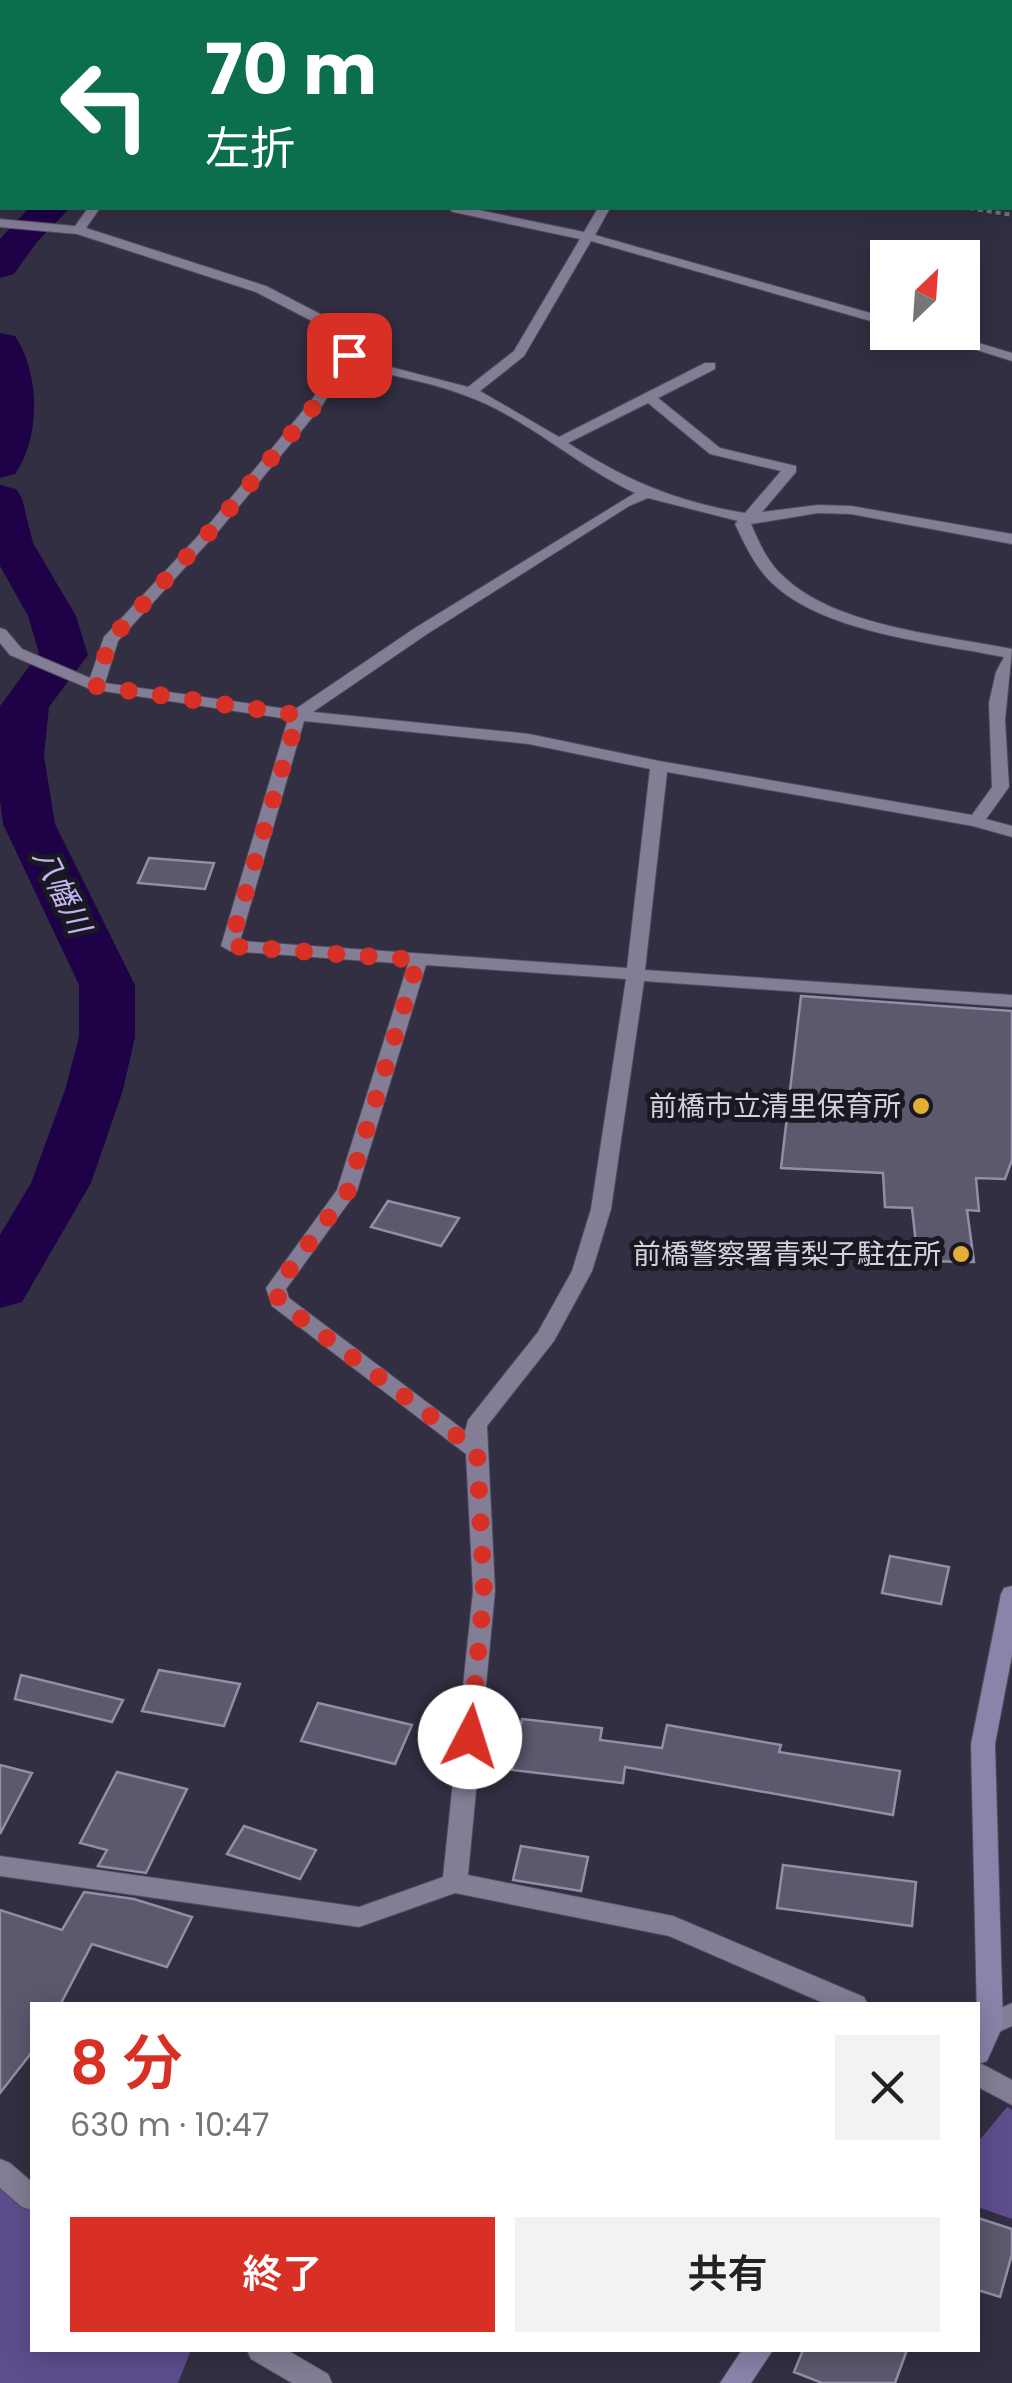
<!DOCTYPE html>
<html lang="ja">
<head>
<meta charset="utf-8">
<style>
	body { margin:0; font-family:Poppins,"Noto Sans JP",sans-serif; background:#f2f2f2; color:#222; height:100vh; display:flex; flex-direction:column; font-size:38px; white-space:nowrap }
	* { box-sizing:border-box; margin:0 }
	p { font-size:32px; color:#767676 }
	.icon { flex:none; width:55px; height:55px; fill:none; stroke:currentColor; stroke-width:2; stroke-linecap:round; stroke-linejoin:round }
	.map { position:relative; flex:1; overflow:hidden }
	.sheet { position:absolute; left:30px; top:2002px; width:950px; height:350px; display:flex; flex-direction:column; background:#fff; border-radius:0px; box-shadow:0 5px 25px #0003 }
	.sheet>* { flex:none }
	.hud { position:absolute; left:0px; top:0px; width:1012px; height:210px; box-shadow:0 5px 25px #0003; background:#0b6e4f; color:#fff; overflow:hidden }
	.needle { width:65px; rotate:25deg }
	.controls { position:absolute; left:870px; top:240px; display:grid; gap:20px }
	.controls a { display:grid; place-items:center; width:110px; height:110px; border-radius:0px; background:#fff; box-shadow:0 5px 25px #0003; font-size:50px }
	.pin { position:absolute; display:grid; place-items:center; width:85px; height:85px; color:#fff; margin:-42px; border-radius:20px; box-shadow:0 5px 15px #0006 }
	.me { position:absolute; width:110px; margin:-55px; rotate:5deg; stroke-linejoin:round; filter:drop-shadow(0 0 8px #0008) }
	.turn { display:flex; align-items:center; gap:35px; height:210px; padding:0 40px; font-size:45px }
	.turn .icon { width:130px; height:130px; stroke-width:2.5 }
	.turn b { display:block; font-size:70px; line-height:85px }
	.round { display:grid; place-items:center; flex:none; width:105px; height:105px; border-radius:0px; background:#f2f2f2 }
	.headline { display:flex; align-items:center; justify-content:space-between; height:170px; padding:0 40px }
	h1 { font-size:60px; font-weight:600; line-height:75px; color:#d93025 }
	.button { display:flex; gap:20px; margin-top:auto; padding:20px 40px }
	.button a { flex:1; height:115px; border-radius:0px; background:#d93025; color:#fff; font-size:40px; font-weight:600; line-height:115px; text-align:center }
	.button a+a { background:#f2f2f2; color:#222 }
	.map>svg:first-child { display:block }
	.green { fill:#5e4d8d }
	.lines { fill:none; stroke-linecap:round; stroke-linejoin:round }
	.river { fill:#1f0147; fill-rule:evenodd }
	.building { fill:#5c586e; stroke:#928ea5; stroke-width:2.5 }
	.street-casing { stroke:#4f4b5c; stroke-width:2 }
	.secondary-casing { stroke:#4f4b5c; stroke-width:2 }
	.path { stroke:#767384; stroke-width:4; stroke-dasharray:5 4; stroke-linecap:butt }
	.street { fill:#837e96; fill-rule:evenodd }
	.secondary { fill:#8b83a9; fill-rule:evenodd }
	.route { stroke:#d93025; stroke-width:18; stroke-dasharray:0 32.4 }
	.poi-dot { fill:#e2af34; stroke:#1a1922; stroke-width:4 }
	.labels { text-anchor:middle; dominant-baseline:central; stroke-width:10; stroke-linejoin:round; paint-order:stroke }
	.poi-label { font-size:28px; fill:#d3d1de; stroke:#1a1922; text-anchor:end }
	.water-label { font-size:30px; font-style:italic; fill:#c2b5f2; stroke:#1a1922 }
</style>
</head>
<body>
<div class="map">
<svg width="1012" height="2383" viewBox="0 0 1012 2383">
	<rect width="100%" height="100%" fill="#332f43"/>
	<!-- green -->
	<path class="green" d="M1007,2107l5,3v109l-34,-12v-65z
		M0,2187l32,23v140h159l-13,33h-178z"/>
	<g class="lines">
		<!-- river -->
		<path class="river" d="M0,146h2v22h-2z
			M29,208h41l-33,34 -23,32 -14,4v-39z
			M0,333l15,3c25,37 26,101 0,138l-15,4z
			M0,485l16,4 6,9 11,45 43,73 12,39 -39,52 -5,49 11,68 80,161v52l-12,53 -32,93 -69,119 -22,6v-73l31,-52 34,-93 14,-53v-52l-76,-161 -3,-23v-95l39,-53 -11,-37 -28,-50z"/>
	</g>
	<!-- building -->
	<path class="building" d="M149,858l65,5 -9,26 -67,-6z
		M801,996l211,15v149l-7,19 -29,-1 3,33 -12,-1 7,52 -56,-1 -6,-53 -27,-1 -2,-34 -102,-5z
		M388,1201l71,17 -18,28 -70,-19z
		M890,1556l59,11 -8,37 -59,-11z
		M159,1670l81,14 -16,42 -82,-15z
		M21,1675l102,25 -11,22 -97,-23z
		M318,1703l94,22 -17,39 -94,-23z
		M522,1719l80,9 -2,12 62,8 5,-23 114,20 -2,7 121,19 -7,44 -268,-48 -2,16 -111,-13z
		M0,1765l32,8 -32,61z
		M117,1772l70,17 -41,84 -48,-7 9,-16 -27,-7z
		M244,1826l72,24 -16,29 -73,-25z
		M521,1846l67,11 -7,34 -68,-11z
		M783,1865l133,17 -4,44 -135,-18z
		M84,1892l50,7 58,18 -25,50 -75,-23 -32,61h-28v47l-32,41v-183l62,20z
		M978,2218l34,11v25l-12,43 -22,-7z
		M803,2350h104l-12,33h-73l-28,-11z"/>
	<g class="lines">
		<defs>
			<path id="street" d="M235,0h25l2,2h-24z
				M1010,122h2v8h-2z
				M88,208h12l-14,20 180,58 56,29 32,37 21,11 93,24 46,-36 66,-112 -127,-27 -6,-4h22l115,24 14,-24h12l-15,27 293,83v8l-297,-85 -67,115 -44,35 79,46 146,-74h10v6l-57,29 62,50 76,18v6l-34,40 56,-7 33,1 161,28v10l-161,-30 -33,-1 -67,11c8,19 17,39 33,53 53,50 159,58 228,72l-7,71 4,67 -23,32 26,7v11l-39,-11 -306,-54 -22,198 367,25v12l-368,-26 -33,228 -19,62 -38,70 -67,85 8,165 -27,284 205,41 191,81 4,8h-40l-159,-69 -214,-43 -96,34 -359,-51v-20l359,51 84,-30 30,-286 -7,-137 -194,-148 -6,-18 71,-98 71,-226 -178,-13 -9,-5 67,-227 -198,-30 -80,-34 -10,-12v-15l6,2 16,19 68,29 14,-41 107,-115 100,-121 31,-46 -30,-34 -56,-29 -179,-58 -77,-7v-8l75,7zM351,362l14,7c33,8 68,14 99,26 61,21 112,71 171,98l-220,135 -121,82 -189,-27 13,-42 103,-113 100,-121zM648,403l62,51 71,17 -36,42c-69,-11 -119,-33 -177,-70zM648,498l90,23 -3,3c10,21 20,43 37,59 52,50 163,60 232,74l-8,15 -7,31 3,84 -20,28 -313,-54 -130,-27 -216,-22 114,-78 202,-128zM304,721l225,23 121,25 -23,199 -387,-27zM426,965l200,14 -35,230 -19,62 -34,61 -70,88 -3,11 -176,-133 -3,-9 71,-98z
				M919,332h23l70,21v8z
				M1012,2003v23l-22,10 -9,-3 -3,-7 3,-9z
				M978,2062l34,18v25l-34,-18z
				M0,2159l10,4 22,19v28l-10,-3 -22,-19z
				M247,2350h40l41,24 4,9h-40l-41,-24z"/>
			<path id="secondary" d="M1012,1586v69l-17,89 8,281 -16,36 -9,3 -7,-320 30,-150 3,-6z
				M742,2350h31l-22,33h-31z"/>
		</defs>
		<!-- street casing -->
		<use href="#street" class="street-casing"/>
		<!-- secondary casing -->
		<use href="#secondary" class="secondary-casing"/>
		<!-- path -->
		<path class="path" d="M969,208l43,7"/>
		<!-- street -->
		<use href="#street" class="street"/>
		<!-- secondary -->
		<use href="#secondary" class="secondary"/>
	</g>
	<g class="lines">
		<!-- route -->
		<path class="route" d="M349,355l-33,49 -100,121 -106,115 -14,46 202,29 -68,231 188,14 -70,231 -72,97 3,14 198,149 7,140 -14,146"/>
	</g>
	<!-- markers -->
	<g class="poi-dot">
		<circle cx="921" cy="1106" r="10"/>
		<circle cx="961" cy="1254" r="10"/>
	</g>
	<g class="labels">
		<!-- poi labels -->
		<g class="poi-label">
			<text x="901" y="1106">前橋市立清里保育所</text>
			<text x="941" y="1254">前橋警察署青梨子駐在所</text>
		</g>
		<!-- water labels -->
		<g class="water-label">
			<text transform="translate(62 891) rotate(64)">八幡川</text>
		</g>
	</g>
</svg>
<div class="controls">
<a><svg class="needle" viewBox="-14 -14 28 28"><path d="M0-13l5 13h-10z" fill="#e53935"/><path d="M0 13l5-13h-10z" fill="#767676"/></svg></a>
</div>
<div class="pin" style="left:349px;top:355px;background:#d93025"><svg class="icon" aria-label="arrive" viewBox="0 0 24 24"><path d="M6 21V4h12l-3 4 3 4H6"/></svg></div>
<svg class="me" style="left:470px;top:1737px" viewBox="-20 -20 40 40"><circle r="19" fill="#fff"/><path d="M0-13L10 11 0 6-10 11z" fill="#d93025"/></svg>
<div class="hud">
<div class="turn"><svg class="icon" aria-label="left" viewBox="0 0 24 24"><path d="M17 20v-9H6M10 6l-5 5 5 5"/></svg><div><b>70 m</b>左折</div></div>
</div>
<section class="sheet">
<div class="headline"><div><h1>8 分</h1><p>630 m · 10:47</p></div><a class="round"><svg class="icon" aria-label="close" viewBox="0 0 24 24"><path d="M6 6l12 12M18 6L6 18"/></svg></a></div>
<div class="button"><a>終了</a><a>共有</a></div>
</section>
</div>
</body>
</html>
